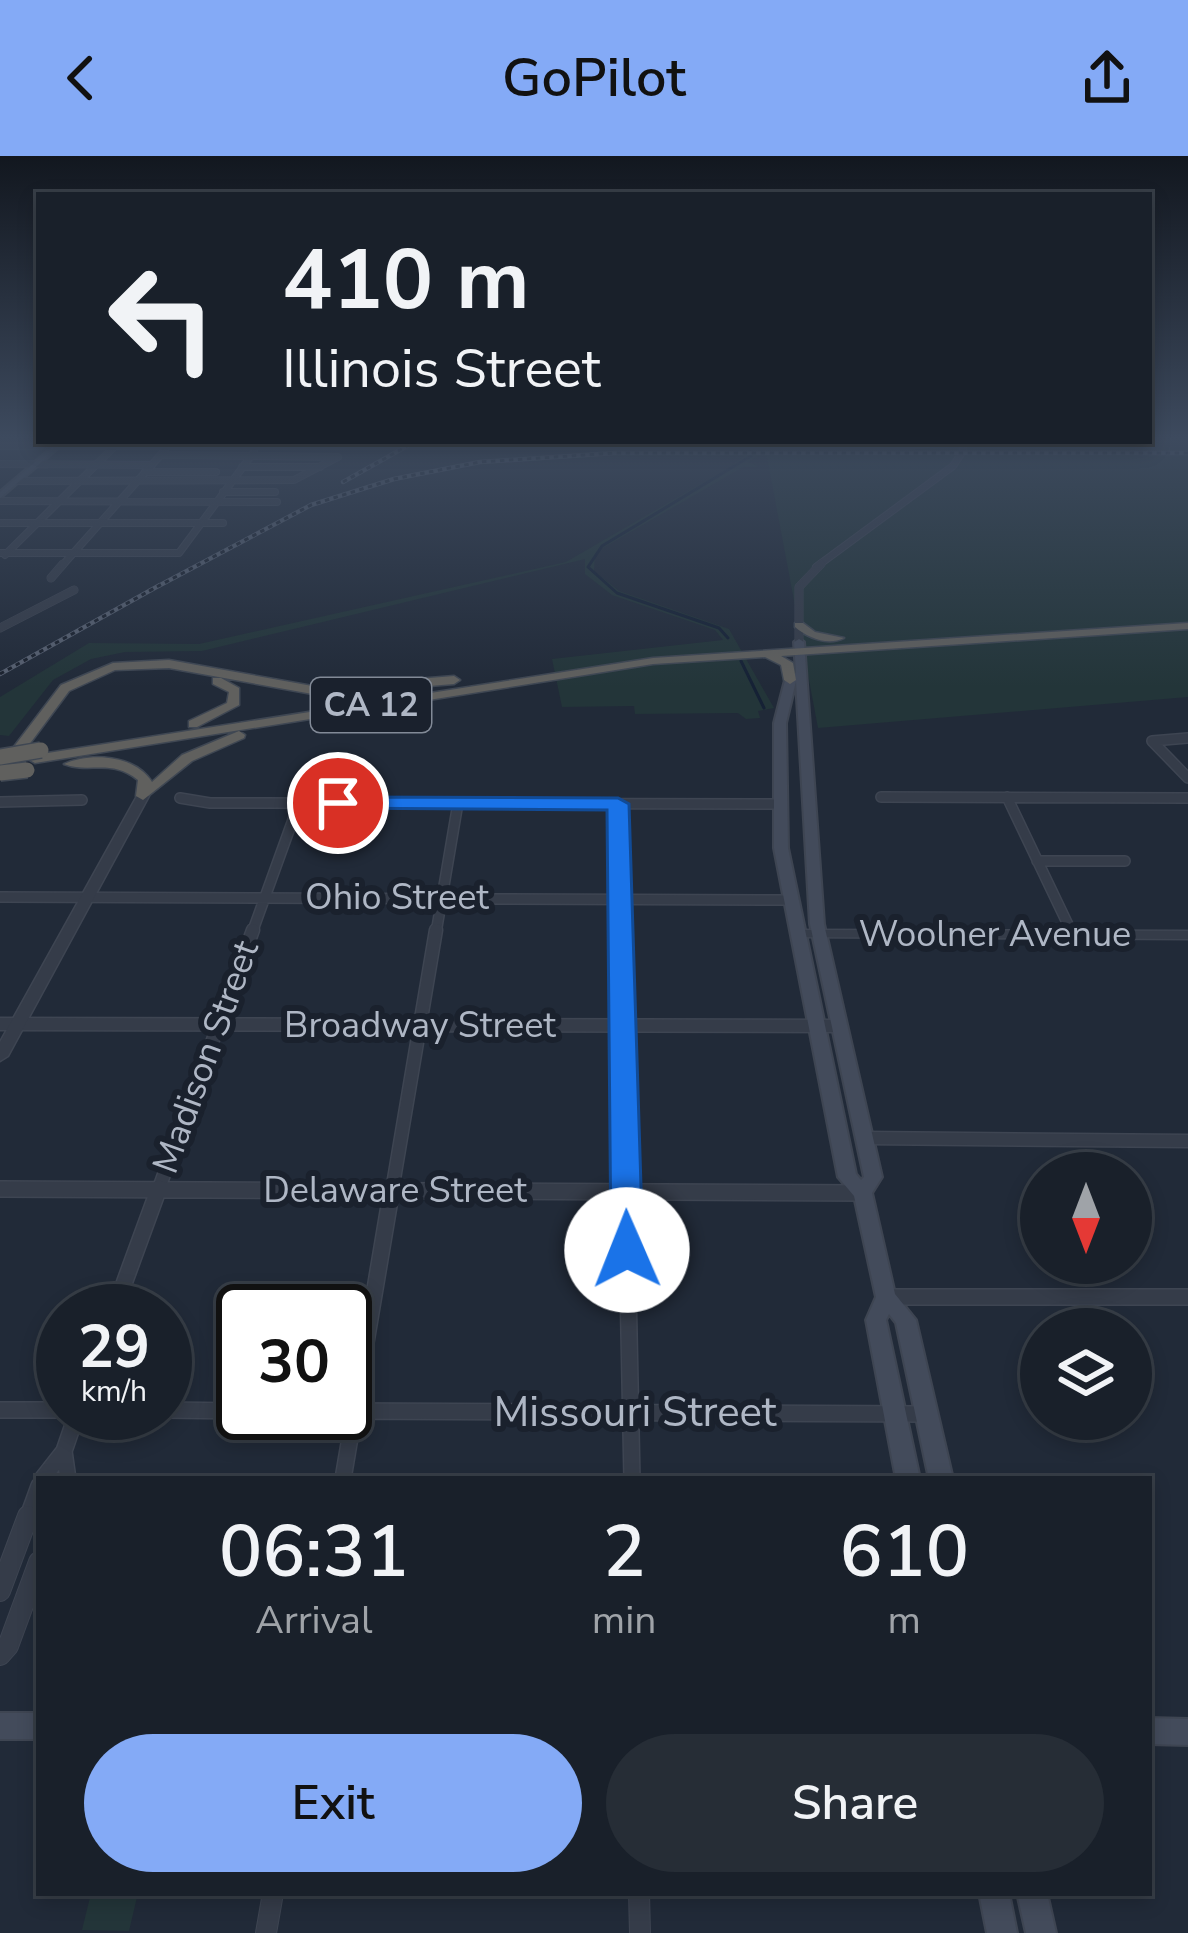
<!DOCTYPE html>
<html lang="en">
<head>
<meta charset="utf-8">
<style>
	body { margin:0; font-family:"Nunito Sans",sans-serif; background:#262d36; color:#f1f3f6; height:100vh; display:flex; flex-direction:column; font-size:45px; white-space:nowrap }
	* { box-sizing:border-box; margin:0 }
	p { font-size:39px; color:#9fa3a8 }
	.icon { flex:none; width:66px; height:66px; fill:none; stroke:currentColor; stroke-width:2; stroke-linecap:round; stroke-linejoin:round }
	.map { position:relative; flex:1; overflow:hidden }
	.sheet { position:absolute; left:36px; top:1320px; width:1116px; height:420px; display:flex; flex-direction:column; background:#19202a; border-radius:0px; box-shadow:0 6px 18px #0003,0 0 0 3px #373e47 }
	.sheet>* { flex:none }
	.banner { position:absolute; left:36px; top:36px; width:1116px; height:252px; border-radius:0px; box-shadow:0 6px 18px #0003,0 0 0 3px #373e47; background:#19202a; color:#f1f3f6; overflow:hidden }
	.needle { width:78px; rotate:180deg }
	.fabs { position:absolute; left:1020px; top:996px; display:grid; gap:24px }
	.fabs a { display:grid; place-items:center; width:132px; height:132px; border-radius:50%; background:#19202a; box-shadow:0 6px 18px #0003,0 0 0 3px #373e47; font-size:60px }
	.speed { position:absolute; left:36px; top:1128px; display:flex; gap:24px; font-size:60px; font-weight:700; text-align:center }
	.speed>* { display:grid; place-content:center; width:156px; height:156px; border-radius:50%; background:#19202a; box-shadow:0 6px 18px #0003,0 0 0 3px #373e47; line-height:1 }
	.speed small { font-size:30px; font-weight:400 }
	.speed .limit { border:6px solid #111; border-radius:18px; background:#fff; color:#111 }
	.pin { position:absolute; display:grid; place-items:center; width:102px; height:102px; color:#fff; margin:-51px; border:6px solid #fff; border-radius:50%; box-shadow:0 3px 12px #0007 }
	.me { position:absolute; width:132px; margin:-66px; rotate:359deg; stroke-linejoin:round; filter:drop-shadow(0 0 9px #0008) }
	.turn { display:flex; align-items:center; gap:42px; height:252px; padding:0 48px; font-size:54px }
	.turn .icon { width:156px; height:156px; stroke-width:2.5 }
	.turn b { display:block; font-size:84px; line-height:102px }
	.eta { display:flex; justify-content:space-evenly; align-items:center; height:204px; text-align:center }
	.eta b { font-size:72px; font-weight:600; line-height:84px }
	.cta { display:flex; gap:24px; margin-top:auto; padding:24px 48px }
	.cta a { flex:1; height:138px; border-radius:72px; background:#84aaf6; color:#111; font-size:48px; font-weight:600; line-height:138px; text-align:center }
	.cta a+a { background:#262d36; color:#f1f3f6 }
	header { display:flex; justify-content:space-between; align-items:center; height:156px; padding:0 48px; background:#84aaf6; color:#111; font-size:54px; font-weight:600 }
	.map>svg:first-child { display:block }
	.green { fill:#233539 }
	.lines { fill:none; stroke-linecap:round; stroke-linejoin:round }
	.stream { stroke:#152135; stroke-width:3 }
	.minor-far5-casing { stroke:#3e4552; stroke-width:8 }
	.minor-far4-casing { stroke:#3e4552; stroke-width:9 }
	.minor-far3-casing { stroke:#3e4552; stroke-width:12 }
	.minor-far2-casing { stroke:#3e4552; stroke-width:15 }
	.minor-far1-casing { stroke:#3e4552; stroke-width:18 }
	.minor-casing { stroke:#3e4552; stroke-width:22 }
	.tertiary-casing { stroke:#3e4552; stroke-width:3 }
	.secondary-casing { stroke:#3e4552; stroke-width:4 }
	.trunk-casing { stroke:#3f4753; stroke-width:3 }
	.minor-far5 { stroke:#353c49; stroke-width:6 }
	.minor-far4 { stroke:#353c49; stroke-width:8 }
	.minor-far3 { stroke:#353c49; stroke-width:9 }
	.minor-far2 { stroke:#353c49; stroke-width:12 }
	.minor-far1 { stroke:#353c49; stroke-width:15 }
	.minor { stroke:#353c49; stroke-width:20 }
	.tertiary { fill:#353c49; fill-rule:evenodd }
	.secondary { fill:#434b5b; fill-rule:evenodd }
	.trunk { fill:#60605e; fill-rule:evenodd }
	.rail-casing { stroke:#576070; stroke-width:4.5 }
	.rail { stroke:#1a212d; stroke-width:3; stroke-dasharray:4.5; stroke-linecap:butt }
	.trunk-bridge-casing { stroke:#3f4753; stroke-width:18; stroke-linecap:butt }
	.trunk-bridge { stroke:#60605e; stroke-width:15 }
	.route { fill:#1a73e8; stroke:#114b97; stroke-width:3 }
	.labels { text-anchor:middle; dominant-baseline:central; stroke-width:12; stroke-linejoin:round; paint-order:stroke }
	.shield { fill:#1a212d; stroke:#828a97; stroke-width:3 }
	.shield-label { font-size:33px; font-weight:bold; fill:#afb7c5 }
	.street-label { font-size:36px; fill:#afb7c5; stroke:#1a212d }
	.near-street-label { font-size:42px; fill:#afb7c5; stroke:#1a212d }
</style>
</head>
<body>
<header><svg class="icon" aria-label="back" viewBox="0 0 24 24"><path d="M15 5l-7 7 7 7"/></svg>GoPilot<svg class="icon" aria-label="share" viewBox="0 0 24 24"><path d="M12 15V3M7 8l5-5 5 5M5 13v7h14v-7"/></svg></header>
<div class="map">
<svg width="1188" height="1777" viewBox="0 0 1188 1777">
	<rect width="100%" height="100%" fill="#212a38"/>
	<!-- green -->
	<path class="green" d="M1149,283h39v258l-370,31 -54,-287z
		M742,285h15l2,14 -11,7 11,5h-16l-142,82 -6,5 -1,17 25,20 110,38 45,79 -16,3 2,7 -14,1 -8,-6 -103,1 -1,-8 -72,1 -10,-48 171,-19 -8,-10 -103,-35 -27,-21v-15l-383,92 -77,1 -34,7 -38,21 -44,56 -9,-1v-38l89,-54 110,1 367,-82 164,-95 14,-11z
		M91,1737h145h-98l-9,38 -47,-1z"/>
	<g class="lines">
		<!-- stream -->
		<path class="stream" d="M728,482l-9,-10 -102,-35 -29,-26 14,-21 149,-90 -2,-15
			M741,505l23,47"/>
		<defs>
			<path id="minor-far5" d="M0,290h56l5,-5
				M0,308l152,1
				M242,311h78
				M145,316h71
				M17,325l277,-1 44,-23 -177,-2
				M223,336h52
				M0,345l277,1
				M0,367h223
				M0,397h179l75,-101
				M5,399l115,-114
				M61,411l104,-117
				M816,411l137,-101 10,-15 -1,-10"/>
			<path id="minor-far4" d="M51,422l12,-14
				M0,472l74,-38
				M799,486v-55l22,-23"/>
			<path id="minor-far3" d="M1188,582l-36,3 36,37
				M881,641l307,1
				M1007,641l65,136
				M180,642l30,5 570,1
				M0,646l82,-2
				M618,648l3,129
				M1037,705h88
				M0,741l794,3
				M252,777l47,-130
				M436,777l22,-130"/>
			<path id="minor-far2" d="M621,774l5,261
				M1071,774l2,4
				M0,868l840,2
				M865,982l323,3
				M0,1033l497,2
				M158,1035l95,-261
				M392,1035l44,-261"/>
			<path id="minor-far1" d="M626,1032l6,291
				M0,1033l863,4
				M886,1141h302
				M114,1155l45,-123
				M0,1254h63
				M165,1254l78,1
				M345,1255l581,3
				M64,1295l4,28
				M42,1323l22,-28 13,-38
				M343,1323l49,-291
				M27,1363l12,-33"/>
			<path id="minor" d="M0,1435l28,-75
				M0,1499l8,-9 31,-84
				M639,1737l1,40
				M266,1777l7,-40"/>
			<path id="tertiary" d="M143,637l6,3 -141,260 -8,5v-19l137,-246z
				M801,774l387,1v8l-392,-2 -2,-3z"/>
			<path id="secondary" d="M939,285h25l-52,7h-854l-58,50v-6l56,-48h856z
				M799,483l5,3 20,282 58,253 -10,16 23,101 21,26 37,159h-24l-33,-156 -7,-9 -3,6 34,159h-24l-30,-159 10,-23 -22,-101 -16,-19 -64,-329v-125l11,-43 11,-7 -2,-31zM796,525l14,243 54,253 -3,3 -5,-6 -68,-326 -2,-125z
				M0,1557h39v26h-39z
				M1149,1562l39,1v26l-39,-1z
				M979,1737h30l8,40h-30z
				M1017,1737h30l9,40h-30z"/>
			<path id="trunk" d="M795,467h8l12,9 29,6c-16,8 -36,0 -49,-11z
				M1188,467v6l-407,27 12,7 3,17 -6,4 -6,-4 -3,-15 -16,-8 -112,7 -618,99 -7,-4 7,-4 618,-97z
				M169,504l149,27 136,-11 6,4 -6,4 -136,11 -149,-27 -54,2 -46,21 -64,86 -5,1v-13l61,-80 52,-22z
				M213,522h8l18,10v17l-42,22h-8v-6l38,-18 2,-11 -16,-8z
				M239,575l6,4 -1,3 -52,23 -49,39 -7,-4 2,-16c-27,-22 -48,-6 -74,-16 27,-12 71,-9 88,18l30,-27z"/>
		</defs>
		<!-- minor-far5 casing -->
		<use href="#minor-far5" class="minor-far5-casing"/>
		<!-- minor-far4 casing -->
		<use href="#minor-far4" class="minor-far4-casing"/>
		<!-- minor-far3 casing -->
		<use href="#minor-far3" class="minor-far3-casing"/>
		<!-- minor-far2 casing -->
		<use href="#minor-far2" class="minor-far2-casing"/>
		<!-- minor-far1 casing -->
		<use href="#minor-far1" class="minor-far1-casing"/>
		<!-- minor casing -->
		<use href="#minor" class="minor-casing"/>
		<!-- tertiary casing -->
		<use href="#tertiary" class="tertiary-casing"/>
		<!-- secondary casing -->
		<use href="#secondary" class="secondary-casing"/>
		<!-- trunk casing -->
		<use href="#trunk" class="trunk-casing"/>
		<!-- minor-far5 -->
		<use href="#minor-far5" class="minor-far5"/>
		<!-- minor-far4 -->
		<use href="#minor-far4" class="minor-far4"/>
		<!-- minor-far3 -->
		<use href="#minor-far3" class="minor-far3"/>
		<!-- minor-far2 -->
		<use href="#minor-far2" class="minor-far2"/>
		<!-- minor-far1 -->
		<use href="#minor-far1" class="minor-far1"/>
		<!-- minor -->
		<use href="#minor" class="minor"/>
		<!-- tertiary -->
		<use href="#tertiary" class="tertiary"/>
		<!-- secondary -->
		<use href="#secondary" class="secondary"/>
		<!-- trunk -->
		<use href="#trunk" class="trunk"/>
		<defs>
			<path id="rail" d="M343,326l73,-41
				M149,435l162,-86 83,-26 86,-17 135,-9h573
				M0,518l160,-89"/>
		</defs>
		<!-- rail casing -->
		<use href="#rail" class="rail-casing"/>
		<!-- rail -->
		<use href="#rail" class="rail"/>
		<defs>
			<path id="trunk-bridge" d="M0,601l41,-7
				M0,617l27,-3"/>
		</defs>
		<!-- trunk-bridge casing -->
		<use href="#trunk-bridge" class="trunk-bridge-casing"/>
		<!-- trunk-bridge -->
		<use href="#trunk-bridge" class="trunk-bridge"/>
	</g>
	<!-- sky -->
	<linearGradient id="sky" x2="0" y2="1"><stop stop-color="#12171f"/><stop offset="0.53" stop-color="#3d4a5e"/><stop offset="1" stop-color="#3d4a5e" stop-opacity="0"/></linearGradient>
	<rect width="1188" height="531" fill="url(#sky)"/>
	<!-- route -->
	<path class="route" d="M338,641l280,1 11,6 14,446 -5,10 -11,3 -11,-3 -5,-10 -4,-440 -276,-2v-9z"/>
	<g class="labels">
		<!-- shield labels -->
		<rect class="shield" x="311" y="522" width="120" height="54" rx="9"/>
		<g class="shield-label">
			<text x="371" y="549">CA 12</text>
		</g>
		<!-- street labels -->
		<g class="street-label">
			<text x="397" y="741">Ohio Street</text>
			<text x="995" y="778">Woolner Avenue</text>
			<text x="420" y="869">Broadway Street</text>
			<text transform="translate(206 901) rotate(-70)">Madison Street</text>
			<text x="395" y="1034">Delaware Street</text>
		</g>
		<!-- near-street labels -->
		<g class="near-street-label">
			<text x="635" y="1256">Missouri Street</text>
		</g>
	</g>
</svg>
<div class="fabs">
<a><svg class="needle" viewBox="-14 -14 28 28"><path d="M0-13l5 13h-10z" fill="#e53935"/><path d="M0 13l5-13h-10z" fill="#9fa3a8"/></svg></a>
<a><svg class="icon" aria-label="layers" viewBox="0 0 24 24"><path d="M12 4l9 5-9 5-9-5zM3 14l9 5 9-5"/></svg></a>
</div>
<div class="speed"><div>29<small>km/h</small></div><div class="limit">30</div></div>
<div class="pin" style="left:338px;top:647px;background:#d93025"><svg class="icon" aria-label="arrive" viewBox="0 0 24 24"><path d="M6 21V4h12l-3 4 3 4H6"/></svg></div>
<svg class="me" style="left:627px;top:1094px" viewBox="-20 -20 40 40"><circle r="19" fill="#fff"/><path d="M0-13L10 11 0 6-10 11z" fill="#1a73e8"/></svg>
<div class="banner">
<div class="turn"><svg class="icon" aria-label="left" viewBox="0 0 24 24"><path d="M17 20v-9H6M10 6l-5 5 5 5"/></svg><div><b>410 m</b>Illinois Street</div></div>
</div>
<section class="sheet">
<div class="eta">
<div><b>06:31</b><p>Arrival</p></div>
<div><b>2</b><p>min</p></div>
<div><b>610</b><p>m</p></div>
</div>
<div class="cta"><a>Exit</a><a>Share</a></div>
</section>
</div>
</body>
</html>
